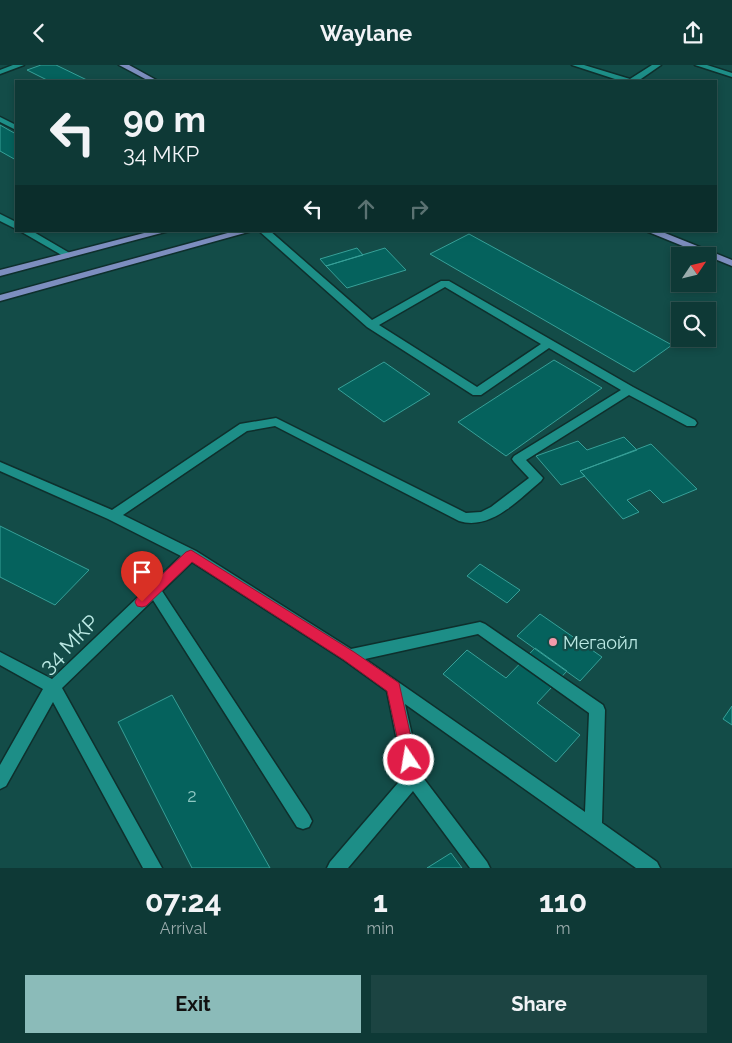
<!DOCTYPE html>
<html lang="en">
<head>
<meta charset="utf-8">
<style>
	body { margin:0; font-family:Raleway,sans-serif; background:#1c4442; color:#f1f3f6; height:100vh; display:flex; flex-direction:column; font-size:19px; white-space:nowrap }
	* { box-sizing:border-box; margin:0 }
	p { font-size:16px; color:#9bacad }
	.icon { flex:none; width:28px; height:28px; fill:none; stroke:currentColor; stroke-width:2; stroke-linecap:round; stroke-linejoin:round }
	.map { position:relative; height:803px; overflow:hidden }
	.sheet { display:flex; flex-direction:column; background:#0e3936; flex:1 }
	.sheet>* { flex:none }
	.guide { position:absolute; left:15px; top:15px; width:702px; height:152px; border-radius:0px; box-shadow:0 2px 8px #0003,0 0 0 1px #2e5351; background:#0e3936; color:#f1f3f6; overflow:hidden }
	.needle { width:32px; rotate:55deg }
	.buttons { position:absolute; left:671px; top:182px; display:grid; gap:10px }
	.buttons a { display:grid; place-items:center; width:45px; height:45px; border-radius:0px; background:#0e3936; box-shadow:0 2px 8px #0003,0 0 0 1px #2e5351; font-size:25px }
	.pin { position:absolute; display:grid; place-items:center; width:42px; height:42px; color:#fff; margin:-51px -21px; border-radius:50% 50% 50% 0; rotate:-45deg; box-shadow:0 0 5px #0007 }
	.pin .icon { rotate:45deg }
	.me { position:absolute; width:55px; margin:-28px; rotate:348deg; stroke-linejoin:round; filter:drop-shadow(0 0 4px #0008) }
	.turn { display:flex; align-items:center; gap:18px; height:105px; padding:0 25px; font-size:22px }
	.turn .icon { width:65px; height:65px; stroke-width:2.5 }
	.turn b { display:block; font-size:35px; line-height:42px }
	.lanes { display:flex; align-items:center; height:48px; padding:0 25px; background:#0003; justify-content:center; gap:25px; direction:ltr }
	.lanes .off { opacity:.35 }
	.eta { display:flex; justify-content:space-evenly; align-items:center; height:85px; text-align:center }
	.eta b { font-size:30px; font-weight:700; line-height:35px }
	.cta { display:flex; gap:10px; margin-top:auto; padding:10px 25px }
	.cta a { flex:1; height:58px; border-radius:0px; background:#8bbbb9; color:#111; font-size:20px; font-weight:700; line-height:58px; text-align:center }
	.cta a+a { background:#1c4442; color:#f1f3f6 }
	header { display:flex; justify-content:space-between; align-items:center; height:65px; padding:0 25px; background:#0e3936; font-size:22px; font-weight:700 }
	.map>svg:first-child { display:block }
	.building { fill:#05625d; stroke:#37a098 }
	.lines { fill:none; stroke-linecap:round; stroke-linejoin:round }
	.minor-casing { stroke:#0e2f2c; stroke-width:3 }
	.major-casing { stroke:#0e2f2c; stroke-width:3 }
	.minor { fill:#1d8e87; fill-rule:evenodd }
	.major { fill:#7d8ebf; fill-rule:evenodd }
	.route { fill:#e11d48; stroke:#92132f }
	.poi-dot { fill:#f39aaa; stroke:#134c48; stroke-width:2 }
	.labels { text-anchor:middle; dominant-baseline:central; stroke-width:4.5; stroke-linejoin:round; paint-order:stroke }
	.poi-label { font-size:18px; fill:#bbe9e4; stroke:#134c48; text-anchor:start }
	.near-number-label { font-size:18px; fill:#8ec7c2 }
	.near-street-label { font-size:21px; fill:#bbe9e4; stroke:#134c48 }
</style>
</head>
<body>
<header><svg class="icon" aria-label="back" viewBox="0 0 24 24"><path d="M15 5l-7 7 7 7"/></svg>Waylane<svg class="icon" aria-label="share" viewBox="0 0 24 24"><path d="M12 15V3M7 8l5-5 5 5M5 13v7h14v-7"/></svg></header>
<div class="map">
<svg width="732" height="803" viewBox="0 0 732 803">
	<rect width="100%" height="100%" fill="#134c48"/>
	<!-- building -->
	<path class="building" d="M41,0h15l33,16h-40l-22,-11z
		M0,60l16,9v26l-16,-9z
		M469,169l203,111 -38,27 -204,-118z
		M357,183l6,7 -37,11 -6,-7z
		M385,183l21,22 -59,18 -21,-22z
		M554,295l48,28 -96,68 -48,-34z
		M384,297l46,32 -46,28 -46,-33z
		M624,372l13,13 -57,21 5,5 -24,9 -25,-29 42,-15 9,9z
		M651,379l46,45 -34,14 -13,-13 -23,10 12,12 -16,7 -43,-48z
		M0,461l89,44 -34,35 -55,-28z
		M480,499l40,26 -13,13 -40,-27z
		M540,549l62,43 -22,24 -63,-45z
		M535,583l32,23 -30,32 43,32 -24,27 -113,-88 24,-24 39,28z
		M172,630l98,173h-78l-74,-146z
		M732,641v19l-9,-6z
		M451,788l11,15h-35z"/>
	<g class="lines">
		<defs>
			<path id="minor" d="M13,0h11l-24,9v-4z
				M572,0h12l46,14 22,-14h9l-23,16h-17z
				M695,0h12l25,8v4z
				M0,52l16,8v5l-16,-8z
				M0,149l16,8v7l-16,-8z
				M20,166h12l41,24 -5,3 -3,-1z
				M259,166h11l102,89 69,-39h8l184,106 62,33 2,3 -2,3h-8l-58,-31 -103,65 17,18 -2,3c-22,18 -50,50 -82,40l-184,-95 -28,5 -124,84 73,36 155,98 129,-27 5,2 118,81 2,5 -3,113 55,39 3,6h-24l-231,-164 16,71 66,87 3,6h-20l-57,-77 -65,77h-21l3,-6 74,-86 -17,-85 -43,-31 -152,-98 -30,29 147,224 3,6 -3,6 -6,2 -6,-2 -144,-227 -91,88 100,180h-19l-90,-166 -47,84 -6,3v-24l43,-76 -43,-24v-13l52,27 129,-123 -73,-37 -108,-48v-9l112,48 128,-86 36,-6 190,95 15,-1 10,-5 38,-29 -15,-16 -2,-3 2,-3 107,-66 -72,-42 -68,47h-8l-106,-68zM445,222l96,57 -64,43 -98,-62zM478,569l111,79 -4,99 -220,-153z"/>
			<path id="major" d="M119,0h10l29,16h-9z
				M152,166h17l-169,45v-6z
				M235,166h17l-252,70v-6z
				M646,166h14l72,29v6z"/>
		</defs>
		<!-- minor casing -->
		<use href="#minor" class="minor-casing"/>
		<!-- major casing -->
		<use href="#major" class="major-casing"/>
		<!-- minor -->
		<use href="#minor" class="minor"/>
		<!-- major -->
		<use href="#major" class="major"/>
	</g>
	<!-- route -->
	<path class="route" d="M191,485l163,102 45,31 17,77 -2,5 -5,2 -5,-2 -2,-5 -15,-69 -43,-31 -152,-98 -46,44 -4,1 -5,-1 -2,-4 2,-4 49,-46z"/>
	<!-- markers -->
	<circle class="poi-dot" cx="553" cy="577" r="5"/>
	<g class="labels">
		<!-- poi labels -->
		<g class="poi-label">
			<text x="563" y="577">Мегаойл</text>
		</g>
		<!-- near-number labels -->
		<g class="near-number-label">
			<text x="192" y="730">2</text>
		</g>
		<!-- near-street labels -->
		<g class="near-street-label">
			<text transform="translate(69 579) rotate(-45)">34 МКР</text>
		</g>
	</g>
</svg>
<div class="buttons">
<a><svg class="needle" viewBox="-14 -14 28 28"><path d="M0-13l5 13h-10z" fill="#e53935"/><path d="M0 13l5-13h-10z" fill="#9bacad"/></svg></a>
<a><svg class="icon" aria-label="search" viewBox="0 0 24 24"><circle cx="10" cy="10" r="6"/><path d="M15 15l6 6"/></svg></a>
</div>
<div class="pin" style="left:142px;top:537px;background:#d93025"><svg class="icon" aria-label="arrive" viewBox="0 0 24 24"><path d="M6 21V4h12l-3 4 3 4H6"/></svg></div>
<svg class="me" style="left:409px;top:695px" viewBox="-20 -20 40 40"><circle r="17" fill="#e11d48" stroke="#fff" stroke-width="3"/><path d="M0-11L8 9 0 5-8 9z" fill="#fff"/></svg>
<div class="guide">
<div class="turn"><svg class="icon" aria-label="left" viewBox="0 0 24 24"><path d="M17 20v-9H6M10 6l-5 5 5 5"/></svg><div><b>90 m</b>34 МКР</div></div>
<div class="lanes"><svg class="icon" aria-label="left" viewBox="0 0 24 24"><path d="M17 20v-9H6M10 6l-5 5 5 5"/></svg><svg class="icon off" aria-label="ahead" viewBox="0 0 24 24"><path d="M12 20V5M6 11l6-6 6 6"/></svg><svg class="icon off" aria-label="right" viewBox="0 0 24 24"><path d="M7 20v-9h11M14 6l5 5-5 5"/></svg></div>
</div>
</div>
<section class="sheet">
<div class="eta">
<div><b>07:24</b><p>Arrival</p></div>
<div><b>1</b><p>min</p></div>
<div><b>110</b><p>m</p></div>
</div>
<div class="cta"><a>Exit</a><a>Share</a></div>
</section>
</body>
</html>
